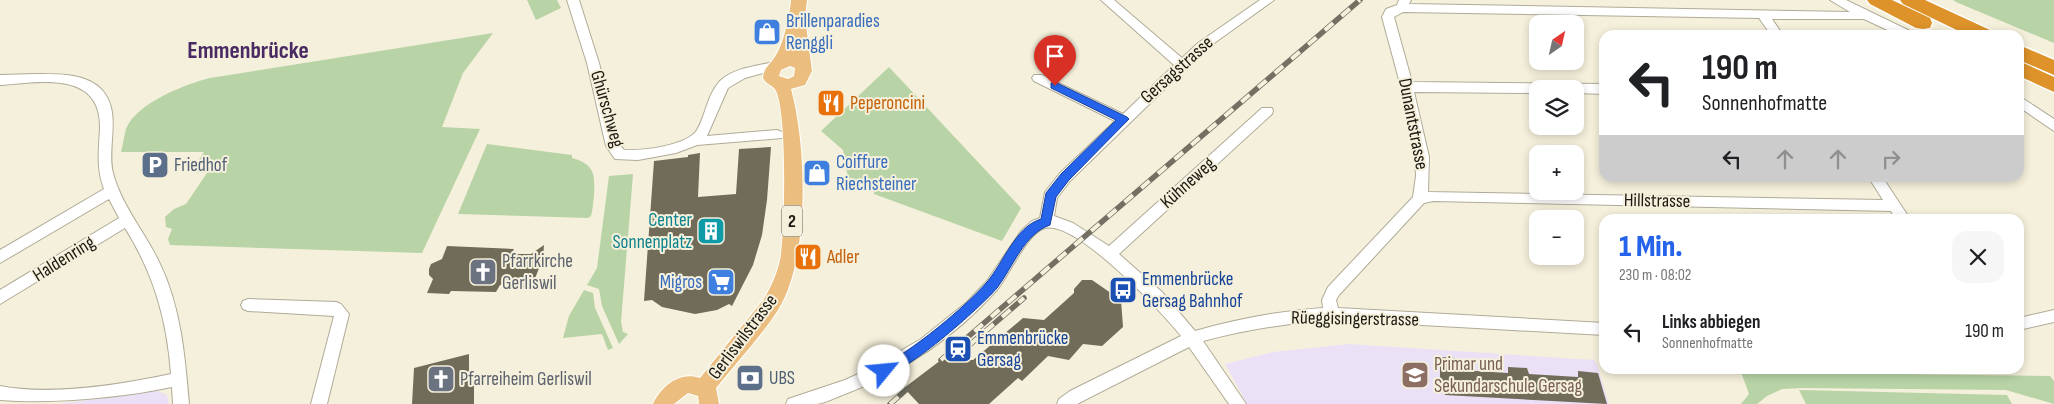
<!DOCTYPE html>
<html lang="de">
<head>
<meta charset="utf-8">
<style>
	body { margin:0; font-family:"Sofia Sans Condensed",sans-serif; background:#f6f6f6; color:#202124; height:100vh; display:flex; flex-direction:column; font-size:19px; white-space:nowrap }
	* { box-sizing:border-box; margin:0 }
	p { font-size:16px; color:#757577 }
	.icon { flex:none; width:28px; height:28px; fill:none; stroke:currentColor; stroke-width:2; stroke-linecap:round; stroke-linejoin:round }
	.map { position:relative; flex:1; overflow:hidden }
	.sheet { position:absolute; left:1599px; top:214px; width:425px; height:160px; display:flex; flex-direction:column; background:#fff; border-radius:15px; box-shadow:0 2px 8px #0003 }
	.sheet>* { flex:none }
	.hud { position:absolute; left:1599px; top:30px; width:425px; height:152px; border-radius:15px; box-shadow:0 2px 8px #0003; background:#fff; color:#202124; overflow:hidden }
	.needle { width:32px; rotate:34deg }
	.controls { position:absolute; left:1529px; top:15px; display:grid; gap:10px }
	.controls a { display:grid; place-items:center; width:55px; height:55px; border-radius:10px; background:#fff; box-shadow:0 2px 8px #0003; font-size:25px }
	.pin { position:absolute; display:grid; place-items:center; width:42px; height:42px; color:#fff; margin:-51px -21px; border-radius:50% 50% 50% 0; rotate:-45deg; box-shadow:0 0 5px #0007 }
	.pin .icon { rotate:45deg }
	.me { position:absolute; width:55px; margin:-28px; rotate:62deg; stroke-linejoin:round; filter:drop-shadow(0 0 4px #0008) }
	.turn { display:flex; align-items:center; gap:18px; height:105px; padding:0 20px; font-size:22px }
	.turn .icon { width:65px; height:65px; stroke-width:2.5 }
	.turn b { display:block; font-size:35px; line-height:42px }
	.lanes { display:flex; align-items:center; height:48px; padding:0 20px; background:#0003; justify-content:center; gap:25px; direction:ltr }
	.lanes .off { opacity:.35 }
	.round { display:grid; place-items:center; flex:none; width:52px; height:52px; border-radius:15px; background:#f6f6f6 }
	.headline { display:flex; align-items:center; justify-content:space-between; height:85px; padding:0 20px }
	h1 { font-size:30px; font-weight:800; line-height:38px; color:#2563eb }
	ul { padding:0; list-style:none }
	li { display:flex; align-items:center; gap:15px; height:65px; padding:0 20px }
	li div { flex:1 }
	li b { display:block; font-size:19px }
	li em { font-style:normal }
	.map>svg:first-child { display:block }
	.education { fill:#eae1f6 }
	.green { fill:#b8d3a5 }
	.building { fill:#716c5a }
	.lines { fill:none; stroke-linecap:round; stroke-linejoin:round }
	.minor-casing { stroke:#b0ab97; stroke-width:2 }
	.major-casing { stroke:#fff; stroke-width:2 }
	.highway-casing { stroke:#fff; stroke-width:3 }
	.minor { fill:#fff; fill-rule:evenodd }
	.major { fill:#ebbe7f; fill-rule:evenodd }
	.highway { fill:#dd922a; fill-rule:evenodd }
	.rail-casing { stroke:#737063; stroke-width:5.5 }
	.rail { stroke:#f5f0db; stroke-width:4; stroke-dasharray:11; stroke-linecap:butt }
	.route { fill:#2563eb; stroke:#184099 }
	.labels { text-anchor:middle; dominant-baseline:central; stroke-width:4; stroke-linejoin:round; paint-order:stroke }
	.shield { fill:#f5f0db; stroke:#5c5a4e; stroke-width:1 }
	.shield-label { font-size:18px; font-weight:bold; fill:#1b1912 }
	.shop-label { font-size:19px; fill:#366cbe; stroke:#f5f0db; text-anchor:start }
	.street-label { font-size:19px; fill:#1b1912; stroke:#f5f0db }
	.food-label { font-size:19px; fill:#c56008; stroke:#f5f0db; text-anchor:start }
	.service-label { font-size:19px; fill:#4e5e75; stroke:#f5f0db; text-anchor:start }
	.culture-label { font-size:19px; fill:#0d838f; stroke:#f5f0db; text-anchor:end }
	.worship-label { font-size:19px; fill:#5b616d; stroke:#f5f0db; text-anchor:start }
	.transit-label { font-size:19px; fill:#164399; stroke:#f5f0db; text-anchor:start }
	.education-label { font-size:19px; fill:#785e54; stroke:#f5f0db; text-anchor:start }
	.district-label { font-size:24px; font-weight:bold; fill:#4a2a63; stroke:#f5f0db }
</style>
</head>
<body>
<div class="map">
<svg width="2054" height="404" viewBox="0 0 2054 404">
	<rect width="100%" height="100%" fill="#f5f0db"/>
	<!-- education -->
	<path class="education" d="M1349,344l245,16 3,4 12,40h-362l-22,-40 48,-12z
		M158,391l9,4 2,9h-112z"/>
	<!-- green -->
	<path class="green" d="M527,0h30l4,8 -25,12z
		M1953,0h101v43l-98,-41z
		M493,33l-30,40 -21,54 38,2 -58,124 -252,-8 -2,-6 4,-10 -6,-2 -1,-10 9,-8 12,-5 21,-31 -16,-1 13,-20h-83c2,-7 3,-16 5,-23 10,-26 60,-45 84,-51z
		M889,67l132,141 -19,33 -128,-47v-9l-26,-7 -5,-28 -22,-19z
		M487,144l85,11v3c23,6 23,17 22,37 -1,7 -1,14 -3,21l-3,2 -130,-4z
		M633,174l-12,148 2,10 5,2 -9,10 -17,-38 -3,-17 -12,-4 10,-17 12,-92z
		M584,290l9,3 2,15 18,40 -5,2 -6,-16 -39,4 6,-22z
		M1741,372l309,4 4,5v23l-48,-14 -203,-2 -21,1 -15,7 -10,8h-16l8,-10z
		M1799,390l208,5 5,9h-206z"/>
	<!-- building -->
	<path class="building" d="M771,147l-4,53 -5,35 -9,30 -21,41 -3,-2 -12,6 -22,4 -33,-7 -10,-7 -8,1 10,-140 34,-4v-2l12,-2 -2,44 38,-3 3,-45z
		M544,245l-1,13 -9,23 -9,8 -9,-4h-16l-4,7 -45,-1 -2,3 -22,-1 6,-14 -4,-4v-6l2,-5 11,-5 5,-13 67,3 -3,5h20z
		M1082,280h10l29,20 2,27 -21,19 -19,-2 -14,16 -21,-4 -26,25 -4,-3 -29,26h-70l-15,-16 37,-28h32l50,-42 21,2 30,-27v-4z
		M469,354v26l5,-1v25h-62l2,-36z
		M1440,357l15,1 5,12 48,3v-6l19,1 2,6 49,3v-6l20,2 9,31 -162,-9 -5,-18z"/>
	<g class="lines">
		<defs>
			<path id="minor" d="M567,0h12l20,63 20,81 5,6c17,1 63,-4 73,-20 9,-15 10,-35 23,-49 13,-13 37,-15 54,-19l6,4 -2,3 -33,9 -17,10 -21,48 70,-6 5,2 2,3 -2,3 -85,7 -21,8 -38,7 -23,-1 -9,-13 -19,-83z
				M1101,0h13l68,58 16,-15 62,-43h14l-68,49 -136,132 -13,17 -3,18 19,7 36,23 153,-138h10l1,3 -1,3 -153,140 43,38 33,39c42,-12 84,-20 128,-23l-1,-8 6,-13 85,-90 3,-21 -1,-19 -14,-70 -19,-70 4,-8 11,-4 2,-5h12l-2,4 441,8 -20,-12h16l66,32 2,3h-16l-34,-16h-92l11,16h-12l-12,-17 -356,-6 -9,5 18,65 192,2v10l-29,-1v-4h-37v4l-124,-1 15,65 -1,35 455,8 -14,-22h14l27,41h-15l-4,-8 -458,-10 -9,2 -85,92 -3,5 2,8 266,15v12l-273,-15c-44,3 -86,10 -128,21l43,63h-17l-40,-57 -112,57h-20l2,-5 11,-8 111,-55c-19,-24 -105,-116 -136,-108 -18,5 -36,47 -48,62 -41,46 -94,82 -152,104 -9,3 -19,9 -29,10 -9,0 -20,0 -30,0l2,-5 57,-19 26,-12 50,-29 46,-37 20,-21 34,-50 11,-10 8,-3 5,-26 15,-19 55,-52 -81,-40 -2,-3 2,-3h8l81,39 51,-49z
				M36,74c21,0 49,-1 65,15 22,23 5,57 12,84 9,34 33,60 47,91 21,44 25,92 29,140h-16l-1,-17c-52,11 -120,17 -172,13v-14c52,10 119,-1 171,-12 -4,-54 -17,-100 -46,-146l-125,76v-14l119,-72 -10,-19 -109,64v-13l104,-61c-8,-21 -5,-40 -4,-61 1,-58 -60,-46 -100,-43v-10z
				M2019,96l35,23v12l-35,-24z
				M248,299l88,3 5,2 8,10 -22,90h-16l23,-88 -86,-5 -5,-2 -2,-4 2,-4z
				M2054,310v12l-35,8v-12z"/>
			<path id="major" d="M791,0h16l-2,17 7,54 -7,14 -14,4c16,58 19,170 -13,221 -18,28 -42,53 -62,78l3,16h-20l-1,-8 -10,-3 -14,11h-21c8,-18 27,-33 47,-26l64,-79c7,-12 13,-25 16,-39 5,-22 8,-159 -6,-172 -4,-4 -8,-4 -11,-10 1,-11 6,-12 11,-20 9,-11 16,-44 17,-58zM790,66l5,2 -1,8 -6,3 -9,-3 2,-6z"/>
			<path id="highway" d="M1867,0h25l38,18 2,5 -2,5 -7,1 -7,-1 -46,-24z
				M1900,0h25l65,30 2,5h-25l-64,-31z
				M2019,45l35,15v15l-35,-15z
				M2019,61l35,16v15l-35,-16z"/>
		</defs>
		<!-- minor casing -->
		<use href="#minor" class="minor-casing"/>
		<!-- major casing -->
		<use href="#major" class="major-casing"/>
		<!-- highway casing -->
		<use href="#highway" class="highway-casing"/>
		<!-- minor -->
		<use href="#minor" class="minor"/>
		<!-- major -->
		<use href="#major" class="major"/>
		<!-- highway -->
		<use href="#highway" class="highway"/>
		<defs>
			<path id="rail" d="M941,360l419,-360
				M952,360l72,-62
				M890,404l16,-14"/>
		</defs>
		<!-- rail casing -->
		<use href="#rail" class="rail-casing"/>
		<!-- rail -->
		<use href="#rail" class="rail"/>
	</g>
	<!-- route -->
	<path class="route" d="M1055,82l72,35 2,2 -60,61 -13,17 -6,28c-26,9 -37,42 -53,63 -13,16 -99,94 -118,87l-2,-4c4,-9 18,-11 25,-17 26,-17 65,-49 85,-72 17,-20 28,-55 54,-63l5,-26 15,-19 55,-54 -65,-32v-5z"/>
	<!-- icons -->
	<defs>
		<symbol id="shop-square" viewBox="-11 -11 22 22"><rect x="-9" y="-9" width="18" height="18" rx="4" fill="#3f7fe0" stroke="#f5f0db"/><path d="M-5-2.5h2.3a2.7 3.5 0 0 1 5.4 0H5L5.5 6h-11ZM-1.5-2.5h3a1.5 2.3 0 0 0-3 0Z" fill="#fff"/></symbol>
		<symbol id="restaurant-square" viewBox="-11 -11 22 22"><rect x="-9" y="-9" width="18" height="18" rx="4" fill="#e8710a" stroke="#f5f0db"/><path d="M-5-6h1v4h1v-4h1v4h1v-4h1v5L-1.5 .5V6h-2V.5L-5-1ZM5-6V6H3V1.5H1.5Q1.5-4 5-6Z" fill="#fff"/></symbol>
		<symbol id="parking-square" viewBox="-11 -11 22 22"><rect x="-9" y="-9" width="18" height="18" rx="4" fill="#5c6f8a" stroke="#f5f0db"/><path d="M-3.5-5.5H1a3.5 3.5 0 0 1 0 7H-1V5.5H-3.5ZM-1-3.4V-.6H.8a1.4 1.4 0 0 0 0-2.8Z" fill="#fff"/></symbol>
		<symbol id="building-square" viewBox="-11 -11 22 22"><rect x="-9" y="-9" width="18" height="18" rx="4" fill="#0f9aa8" stroke="#f5f0db"/><path d="M-4-6H4V6H1V3H-1V6H-4ZM-2.5-4.3h1.7v1.8h-1.7ZM.8-4.3h1.7v1.8H.8ZM-2.5-1h1.7V.8h-1.7ZM.8-1h1.7V.8H.8Z" fill="#fff"/></symbol>
		<symbol id="church-square" viewBox="-11 -11 22 22"><rect x="-9" y="-9" width="18" height="18" rx="4" fill="#6b7280" stroke="#f5f0db"/><path d="M-1.2-6h2.4v3.5h3.3v2.4h-3.3V6h-2.4V-.1h-3.3v-2.4h3.3Z" fill="#fff"/></symbol>
		<symbol id="supermarket-square" viewBox="-11 -11 22 22"><rect x="-9" y="-9" width="18" height="18" rx="4" fill="#3f7fe0" stroke="#f5f0db"/><path d="M-6-5.5h2.5l.6 2H6L4.5 2H-2.5L-4.4-4H-6ZM-1.5 3.2a1.3 1.3 0 1 0 .1 0ZM3 3.2a1.3 1.3 0 1 0 .1 0Z" fill="#fff"/></symbol>
		<symbol id="bus-square" viewBox="-11 -11 22 22"><rect x="-9" y="-9" width="18" height="18" rx="4" fill="#1a4fb4" stroke="#f5f0db"/><path d="M-5-6H5V4H4V6H2V4H-2V6H-4V4H-5ZM-3.5-4V0h7V-4ZM-3.5 1.2v1.5H-2V1.2ZM2 1.2v1.5H3.5V1.2Z" fill="#fff"/></symbol>
		<symbol id="station-square" viewBox="-11 -11 22 22"><rect x="-9" y="-9" width="18" height="18" rx="4" fill="#1a4fb4" stroke="#f5f0db"/><path d="M-3-6H3Q5-6 5-4V2Q5 4 3 4L4.5 6H3L1.5 4h-3L-3 6H-4.5L-3 4Q-5 4-5 2V-4Q-5-6-3-6ZM-3.5-4v3h7v-3ZM-3.5 1v1.5H-2V1ZM2 1v1.5H3.5V1Z" fill="#fff"/></symbol>
		<symbol id="school-square" viewBox="-11 -11 22 22"><rect x="-9" y="-9" width="18" height="18" rx="4" fill="#8d6e63" stroke="#f5f0db"/><path d="M0-5L7-2L0 1L-7-2ZM-4 1L0 2.5L4 1V4Q0 6-4 4Z" fill="#fff"/></symbol>
		<symbol id="bank-square" viewBox="-11 -11 22 22"><rect x="-9" y="-9" width="18" height="18" rx="4" fill="#5c6f8a" stroke="#f5f0db"/><path d="M-6-4H6V4H-6ZM0-2.3a2.3 2.3 0 1 0 0 4.6a2.3 2.3 0 1 0 0-4.6Z" fill="#fff"/></symbol>
	</defs>
	<g fill-rule="evenodd">
		<use href="#shop-square" x="751" y="16" width="32" height="32"/>
		<use href="#restaurant-square" x="815" y="87" width="32" height="32"/>
		<use href="#parking-square" x="139" y="149" width="32" height="32"/>
		<use href="#shop-square" x="801" y="157" width="32" height="32"/>
		<use href="#building-square" x="695" y="215" width="32" height="32"/>
		<use href="#restaurant-square" x="792" y="241" width="32" height="32"/>
		<use href="#church-square" x="467" y="256" width="32" height="32"/>
		<use href="#supermarket-square" x="705" y="266" width="32" height="32"/>
		<use href="#bus-square" x="1107" y="274" width="32" height="32"/>
		<use href="#station-square" x="942" y="333" width="32" height="32"/>
		<use href="#school-square" x="1399" y="359" width="32" height="32"/>
		<use href="#bank-square" x="734" y="362" width="32" height="32"/>
		<use href="#church-square" x="425" y="363" width="32" height="32"/>
	</g>
	<g class="labels">
		<!-- shield labels -->
		<rect class="shield" x="782" y="205.5" width="20" height="31" rx="4"/>
		<g class="shield-label">
			<text x="792" y="221">2</text>
		</g>
		<!-- shop labels -->
		<g class="shop-label">
			<text x="786" y="21">Brillenparadies<tspan x="786" dy="22">Renggli</tspan></text>
			<text x="836" y="162">Coiffure<tspan x="836" dy="22">Riechsteiner</tspan></text>
			<text x="702" y="282" text-anchor="end">Migros</text>
		</g>
		<!-- street labels -->
		<g class="street-label">
			<text transform="translate(1177 70) rotate(-42)">Gersagstrasse</text>
			<text transform="translate(607 109) rotate(74)">Ghürschweg</text>
			<text transform="translate(1413 124) rotate(79)">Dunantstrasse</text>
			<text transform="translate(1188 183) rotate(-42)">Kühneweg</text>
			<text transform="translate(1657 201) rotate(1)">Hillstrasse</text>
			<text transform="translate(64 259) rotate(-32)">Haldenring</text>
			<text transform="translate(1355 319) rotate(1)">Rüeggisingerstrasse</text>
			<text transform="translate(743 337) rotate(-53)">Gerliswilstrasse</text>
		</g>
		<!-- food labels -->
		<g class="food-label">
			<text x="850" y="103">Peperoncini</text>
			<text x="827" y="257">Adler</text>
		</g>
		<!-- service labels -->
		<g class="service-label">
			<text x="174" y="165">Friedhof</text>
			<text x="769" y="378">UBS</text>
		</g>
		<!-- culture labels -->
		<g class="culture-label">
			<text x="692" y="220">Center<tspan x="692" dy="22">Sonnenplatz</tspan></text>
		</g>
		<!-- worship labels -->
		<g class="worship-label">
			<text x="502" y="261">Pfarrkirche<tspan x="502" dy="22">Gerliswil</tspan></text>
			<text x="460" y="379">Pfarreiheim Gerliswil</text>
		</g>
		<!-- transit labels -->
		<g class="transit-label">
			<text x="1142" y="279">Emmenbrücke<tspan x="1142" dy="22">Gersag Bahnhof</tspan></text>
			<text x="977" y="338">Emmenbrücke<tspan x="977" dy="22">Gersag</tspan></text>
		</g>
		<!-- education labels -->
		<g class="education-label">
			<text x="1434" y="364">Primar und<tspan x="1434" dy="22">Sekundarschule Gersag</tspan></text>
		</g>
		<!-- district labels -->
		<g class="district-label">
			<text x="248" y="50">Emmenbrücke</text>
		</g>
	</g>
</svg>
<div class="controls">
<a><svg class="needle" viewBox="-14 -14 28 28"><path d="M0-13l5 13h-10z" fill="#e53935"/><path d="M0 13l5-13h-10z" fill="#757577"/></svg></a>
<a><svg class="icon" aria-label="layers" viewBox="0 0 24 24"><path d="M12 4l9 5-9 5-9-5zM3 14l9 5 9-5"/></svg></a>
<a>+</a>
<a>−</a>
</div>
<div class="pin" style="left:1055px;top:86px;background:#d93025"><svg class="icon" aria-label="arrive" viewBox="0 0 24 24"><path d="M6 21V4h12l-3 4 3 4H6"/></svg></div>
<svg class="me" style="left:884px;top:371px" viewBox="-20 -20 40 40"><circle r="19" fill="#fff"/><path d="M0-13L10 11 0 6-10 11z" fill="#2563eb"/></svg>
<div class="hud">
<div class="turn"><svg class="icon" aria-label="left" viewBox="0 0 24 24"><path d="M17 20v-9H6M10 6l-5 5 5 5"/></svg><div><b>190 m</b>Sonnenhofmatte</div></div>
<div class="lanes"><svg class="icon" aria-label="left" viewBox="0 0 24 24"><path d="M17 20v-9H6M10 6l-5 5 5 5"/></svg><svg class="icon off" aria-label="ahead" viewBox="0 0 24 24"><path d="M12 20V5M6 11l6-6 6 6"/></svg><svg class="icon off" aria-label="ahead" viewBox="0 0 24 24"><path d="M12 20V5M6 11l6-6 6 6"/></svg><svg class="icon off" aria-label="right" viewBox="0 0 24 24"><path d="M7 20v-9h11M14 6l5 5-5 5"/></svg></div>
</div>
<section class="sheet">
<div class="headline"><div><h1>1 Min.</h1><p>230 m · 08:02</p></div><a class="round"><svg class="icon" aria-label="close" viewBox="0 0 24 24"><path d="M6 6l12 12M18 6L6 18"/></svg></a></div>
<ul>
<li><svg class="icon" aria-label="left" viewBox="0 0 24 24"><path d="M17 20v-9H6M10 6l-5 5 5 5"/></svg><div><b>Links abbiegen</b><p>Sonnenhofmatte</p></div><em>190 m</em></li>
</ul>
</section>
</div>
</body>
</html>
